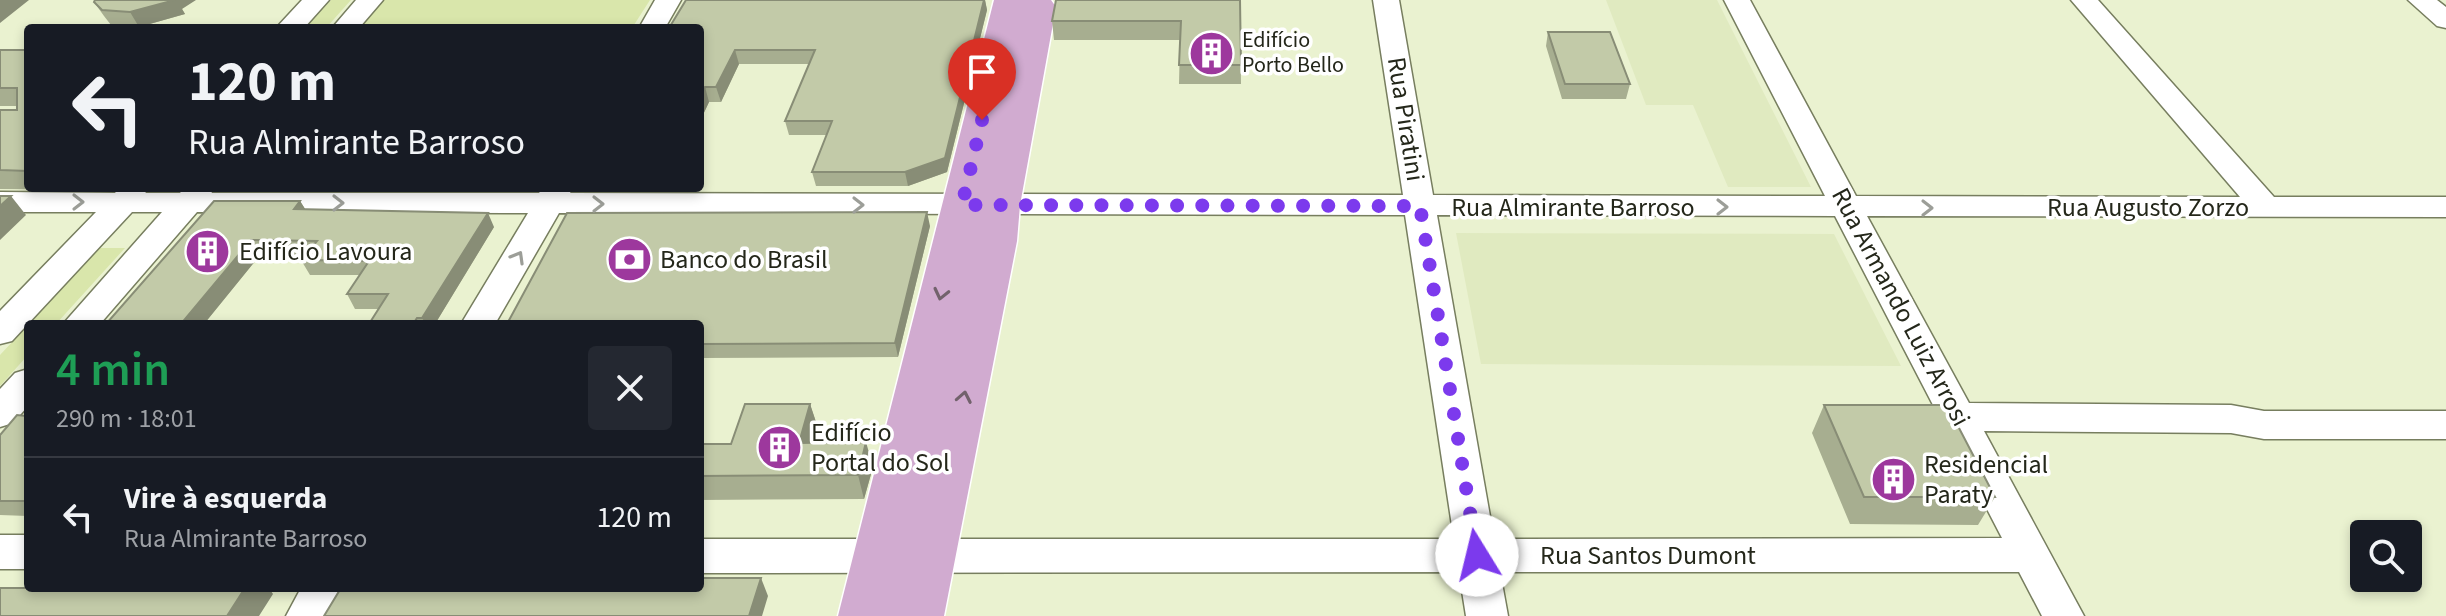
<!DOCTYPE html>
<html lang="pt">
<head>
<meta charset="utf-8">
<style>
	body { margin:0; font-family:"Source Sans 3",sans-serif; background:#242831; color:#f1f3f6; height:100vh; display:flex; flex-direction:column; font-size:30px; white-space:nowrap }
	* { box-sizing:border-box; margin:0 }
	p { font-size:26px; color:#9ea1a6 }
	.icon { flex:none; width:44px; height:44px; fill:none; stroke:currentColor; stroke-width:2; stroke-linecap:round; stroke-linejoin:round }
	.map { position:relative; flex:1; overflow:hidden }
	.drawer { position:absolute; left:24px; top:320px; width:680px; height:272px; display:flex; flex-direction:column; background:#171b24; border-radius:8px; box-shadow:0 4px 12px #0003 }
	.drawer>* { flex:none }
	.guide { position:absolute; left:24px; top:24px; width:680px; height:168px; border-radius:8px; box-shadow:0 4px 12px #0003; background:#171b24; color:#f1f3f6; overflow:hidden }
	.fabs { position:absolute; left:2350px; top:520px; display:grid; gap:16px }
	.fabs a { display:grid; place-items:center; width:72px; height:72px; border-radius:8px; background:#171b24; box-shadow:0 4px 12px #0003; font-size:40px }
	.pin { position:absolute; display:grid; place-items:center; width:68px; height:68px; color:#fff; margin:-82px -34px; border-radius:50% 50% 50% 0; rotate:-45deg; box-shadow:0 0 8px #0007 }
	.pin .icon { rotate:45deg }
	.me { position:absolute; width:88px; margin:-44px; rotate:351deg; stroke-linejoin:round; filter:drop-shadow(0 0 6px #0008) }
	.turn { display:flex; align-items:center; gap:28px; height:168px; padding:0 32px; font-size:36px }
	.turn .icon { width:104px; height:104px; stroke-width:2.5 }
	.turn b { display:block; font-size:56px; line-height:68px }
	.round { display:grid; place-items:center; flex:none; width:84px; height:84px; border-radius:8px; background:#242831 }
	.overview { display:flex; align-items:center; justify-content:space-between; height:136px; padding:0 32px }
	h1 { font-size:48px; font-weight:600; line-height:60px; color:#1e9e55 }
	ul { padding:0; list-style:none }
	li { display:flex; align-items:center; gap:24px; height:120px; padding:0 32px; border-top:2px solid #363941 }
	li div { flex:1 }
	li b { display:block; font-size:30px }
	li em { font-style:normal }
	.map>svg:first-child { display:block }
	.built { fill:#e0eac0 }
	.green { fill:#d9e6ab }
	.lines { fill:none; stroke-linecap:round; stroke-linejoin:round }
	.minor-casing { stroke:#777e5f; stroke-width:3 }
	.major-casing { stroke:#fff; stroke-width:3 }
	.minor { fill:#fff; fill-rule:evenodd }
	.major { fill:#d1abd0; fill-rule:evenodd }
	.wall { fill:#a7ae90 }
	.shaded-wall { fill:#888d76 }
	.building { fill:#c2caa8; stroke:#888d76; stroke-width:2 }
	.oneway { stroke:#9c9e98 }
	.oneway2 { stroke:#72626c }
	.route { stroke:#7c3aed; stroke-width:14; stroke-dasharray:0 25.2 }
	.labels { text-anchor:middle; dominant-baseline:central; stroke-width:7; stroke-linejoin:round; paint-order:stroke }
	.far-poi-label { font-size:22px; fill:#24271a; stroke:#fff; text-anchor:start }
	.street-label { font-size:26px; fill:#24271a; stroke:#fff }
	.poi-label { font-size:26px; fill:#24271a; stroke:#fff; text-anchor:start }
</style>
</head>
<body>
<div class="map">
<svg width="2446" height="616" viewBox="0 0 2446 616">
	<rect width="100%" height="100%" fill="#eaf2d0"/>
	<!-- built -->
	<path class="built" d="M1606,0h111l94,187h-83l-35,-82h-47z
		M1456,233l378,1 67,132 -420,-2z"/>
	<!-- green -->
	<path class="green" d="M331,0h20l-25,28h-21z
		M379,0h271l-18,28h-278z
		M99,248h26l-69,76h-27z
		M28,325v30l-28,31v-31z"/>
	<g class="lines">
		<defs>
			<path id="minor" d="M302,0h27l-25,28h-28z
				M356,0h27l-24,28h-27z
				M655,0h26l-16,28h-26z
				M1373,0h26l34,195 392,1 -101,-196h26l106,196 384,1 -169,-197h27l176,197h172v20l-579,-1 102,187 262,2 33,6h182v28h-182l-33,-6 -247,-2 100,185h-42l-23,-44h-519l8,44h-42l-7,-44 -759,1v-34h754l-49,-324 -846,-2 -64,111h-34l67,-111 -331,-1 -97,112h-37l99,-112h-30l-120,129 -12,3v-33l96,-99h-96v-20l115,1 4,-5h23l4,5h34l4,-5h25l3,5h327l4,-5h30l-3,5 833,2zM1437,215l398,1 167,322 -508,1z
				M2408,0h29l9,7v21l-9,-2z
				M28,369v37l-15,17 -13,4v-38l15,-16z
				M0,535h28v34h-28z
				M301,588h43l-15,28h-43z"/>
			<path id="major" d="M994,0h57l5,7 -36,198 -3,36 -73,375h-106z"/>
		</defs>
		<!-- minor casing -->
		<use href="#minor" class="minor-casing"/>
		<!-- major casing -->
		<use href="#major" class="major-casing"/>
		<!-- minor -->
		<use href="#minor" class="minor"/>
		<!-- major -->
		<use href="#major" class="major"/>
	</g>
	<!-- wall -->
	<path class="wall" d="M686,0h299l2,10 -40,162 -39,14h-92l-4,-14 15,-37h-38l-4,-14 24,-57h-70l-18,38h-12l-9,19v-93z
		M1240,0l1,84h-62l1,-44h-126l-2,-19z
		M94,2l88,7 3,5 -46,13 -28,-2 -7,-9z
		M1548,32l82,52 -4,15h-64l-16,-53z
		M0,50h28v138h89l-3,2 -114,-1v-79h17v-4h-17z
		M243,188h87l-2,2h-84z
		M300,201l5,8 189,18 -59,97h-66l10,-15h-24l-8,-15 13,-19h-50l-9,-15 5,-5h-46l-56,69h-98z
		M930,226l-32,131 -198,1v-34z
		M810,404l8,24 -4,15 59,24 -9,32 -164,1v-56h31z
		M1824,405l171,92 -17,28 -128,-1 -38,-91z
		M28,413v103l-28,-1v-80z"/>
	<!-- shaded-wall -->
	<path class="shaded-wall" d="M0,0h29l-29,23z
		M174,0h22l-14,9 3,5 -46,13 -9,-15z
		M984,0h1l2,10 -40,162 -39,14 -3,-14z
		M735,50l4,14 -18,38 -5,-15z
		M705,87l4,15 -9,19v-24z
		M11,196l15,19 -26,25v-34z
		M300,201l9,14 -15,-6z
		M927,212l3,14 -32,131 -3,-14z
		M488,213l6,14 -59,97h-9l-4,-6z
		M251,240l9,15 -56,69h-23z
		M810,404l8,24 -11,39 -8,-24z
		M866,442l7,25 -9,32 -6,-24z
		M761,578l7,18 -6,20h-13z
		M245,588h24l4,6 -14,22h-32z"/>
	<!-- building -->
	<path class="building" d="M95,0h80l-45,12 -28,-2 -8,-8z
		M686,0h298l-39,158 -40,14h-93l20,-51h-47l30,-71h-80l-19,37h-11l-5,10v-69h-31z
		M1056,0h184l1,65h-62l2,-44h-129z
		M1548,32h62l20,52h-65z
		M0,50h28v121l-28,-1v-60h17v-22h-17z
		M0,196h11l-11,10z
		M214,201h86l-6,8 194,4 -66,105h-5l-4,6h-44l19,-30h-41l22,-33 -68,-1 16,-19 -66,-1 -70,84h-75z
		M927,212l-32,131 -195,1v-20h-193l60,-111z
		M745,404h65l-11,39 67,-1 -8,33 -158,1v-32h31z
		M1824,405h123l48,92h-131z
		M28,413v88h-28v-66l17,-20 9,1z
		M700,578h61l-12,38h-425l17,-28h359z
		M0,588h245l-18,28h-227z"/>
	<!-- one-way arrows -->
	<defs><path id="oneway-chevron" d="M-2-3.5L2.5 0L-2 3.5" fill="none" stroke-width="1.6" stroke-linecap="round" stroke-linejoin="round" transform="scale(2)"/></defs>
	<g class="oneway">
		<use href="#oneway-chevron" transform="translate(78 202)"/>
		<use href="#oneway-chevron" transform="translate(338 203)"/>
		<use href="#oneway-chevron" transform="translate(598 204)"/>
		<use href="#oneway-chevron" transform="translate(858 205)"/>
		<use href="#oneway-chevron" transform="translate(1722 207)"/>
		<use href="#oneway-chevron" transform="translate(1927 208)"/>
		<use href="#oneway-chevron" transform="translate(518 257) rotate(-60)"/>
	</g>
	<g class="oneway2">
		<use href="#oneway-chevron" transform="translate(941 294) rotate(103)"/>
		<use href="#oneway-chevron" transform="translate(964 397) rotate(-79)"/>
	</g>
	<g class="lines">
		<!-- route -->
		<path class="route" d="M982,120l-20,85 458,1 57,349"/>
	</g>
	<!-- icons -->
	<defs>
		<symbol id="building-disc" viewBox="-11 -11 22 22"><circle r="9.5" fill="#9d389d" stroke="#fff"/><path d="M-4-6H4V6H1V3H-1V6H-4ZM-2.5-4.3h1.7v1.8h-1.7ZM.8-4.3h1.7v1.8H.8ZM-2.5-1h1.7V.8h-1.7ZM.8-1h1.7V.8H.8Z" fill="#fff"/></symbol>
		<symbol id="bank-disc" viewBox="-11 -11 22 22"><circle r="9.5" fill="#9d389d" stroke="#fff"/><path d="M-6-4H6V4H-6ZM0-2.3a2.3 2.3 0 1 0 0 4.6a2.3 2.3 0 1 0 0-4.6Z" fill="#fff"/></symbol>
	</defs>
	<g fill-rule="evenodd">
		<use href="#building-disc" x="1186" y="28" width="51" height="51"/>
		<use href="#building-disc" x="182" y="226" width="51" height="51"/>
		<use href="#bank-disc" x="604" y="234" width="51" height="51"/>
		<use href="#building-disc" x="754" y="422" width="51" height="51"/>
		<use href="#building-disc" x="1868" y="454" width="51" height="51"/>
	</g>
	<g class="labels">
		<!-- far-poi labels -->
		<g class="far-poi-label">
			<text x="1242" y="40">Edifício<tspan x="1242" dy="25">Porto Bello</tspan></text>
		</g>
		<!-- street labels -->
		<g class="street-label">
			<text transform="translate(1406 119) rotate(81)">Rua Piratini</text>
			<text x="1573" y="207">Rua Almirante Barroso</text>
			<text x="2148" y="207">Rua Augusto Zorzo</text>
			<text transform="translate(1901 307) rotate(62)">Rua Armando Luiz Arrosi</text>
			<text x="1648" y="555">Rua Santos Dumont</text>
		</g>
		<!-- poi labels -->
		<g class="poi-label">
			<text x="239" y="251">Edifício Lavoura</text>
			<text x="660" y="259">Banco do Brasil</text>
			<text x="811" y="432">Edifício<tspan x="811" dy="30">Portal do Sol</tspan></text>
			<text x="1924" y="464">Residencial<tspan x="1924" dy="30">Paraty</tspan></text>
		</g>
	</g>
</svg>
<div class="fabs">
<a><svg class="icon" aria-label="search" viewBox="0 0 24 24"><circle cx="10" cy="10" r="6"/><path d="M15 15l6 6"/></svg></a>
</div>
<div class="pin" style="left:982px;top:120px;background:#d93025"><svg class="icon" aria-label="arrive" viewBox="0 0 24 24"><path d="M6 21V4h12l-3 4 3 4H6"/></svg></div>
<svg class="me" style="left:1477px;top:555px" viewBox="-20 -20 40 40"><circle r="19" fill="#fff"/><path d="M0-13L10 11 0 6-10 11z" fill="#7c3aed"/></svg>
<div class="guide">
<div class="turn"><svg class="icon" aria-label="left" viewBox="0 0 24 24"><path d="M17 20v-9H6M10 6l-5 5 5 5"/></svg><div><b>120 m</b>Rua Almirante Barroso</div></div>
</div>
<section class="drawer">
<div class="overview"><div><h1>4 min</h1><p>290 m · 18:01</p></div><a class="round"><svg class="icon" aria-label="close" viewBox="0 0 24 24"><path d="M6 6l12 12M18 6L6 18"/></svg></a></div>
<ul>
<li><svg class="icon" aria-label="left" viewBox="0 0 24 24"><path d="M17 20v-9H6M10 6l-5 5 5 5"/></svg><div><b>Vire à esquerda</b><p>Rua Almirante Barroso</p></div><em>120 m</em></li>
</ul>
</section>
</div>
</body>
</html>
